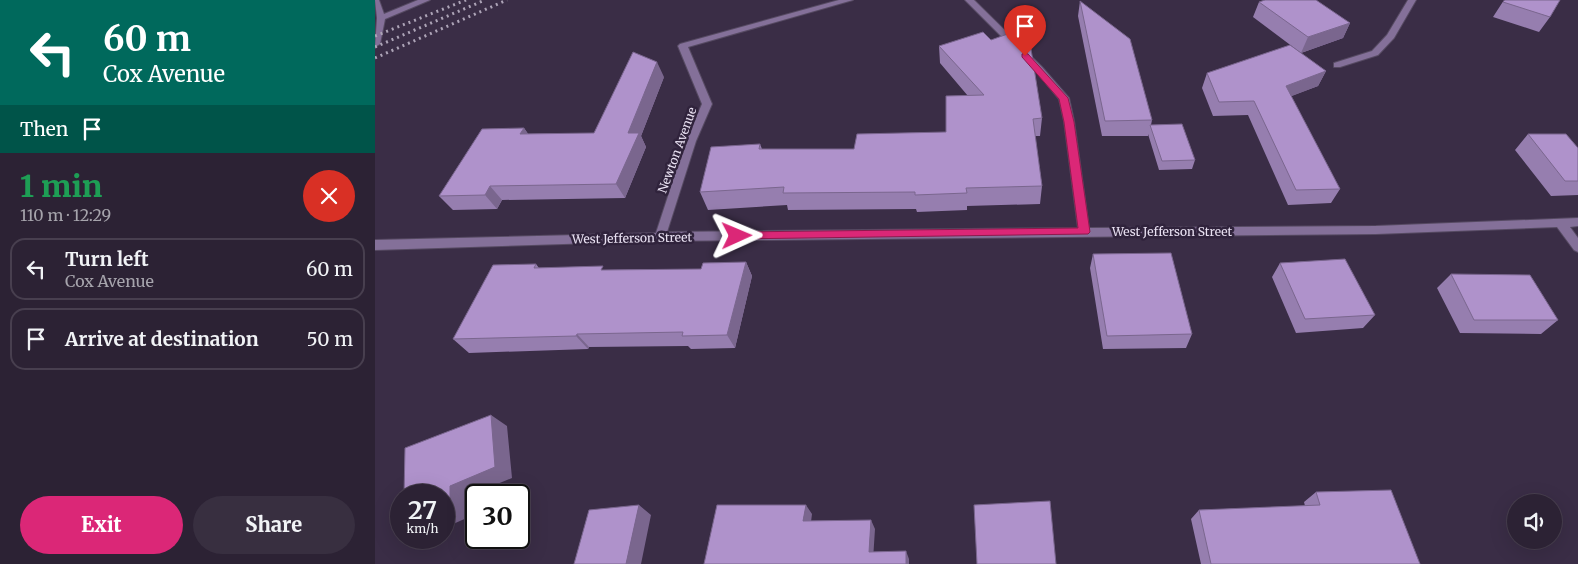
<!DOCTYPE html>
<html lang="en">
<head>
<meta charset="utf-8">
<style>
	body { margin:0; font-family:Merriweather,serif; background:#382f40; color:#f1f3f6; height:100vh; display:flex; flex-direction:column; font-size:19px; white-space:nowrap }
	* { box-sizing:border-box; margin:0 }
	p { font-size:16px; color:#a6a4ac }
	.icon { flex:none; width:28px; height:28px; fill:none; stroke:currentColor; stroke-width:2; stroke-linecap:round; stroke-linejoin:round }
	.map { position:relative; flex:1; overflow:hidden }
	.drawer { display:flex; flex-direction:column; background:#2c2234; width:375px }
	.drawer>* { flex:none }
	.banner { background:#00695c; color:#fff; overflow:hidden }
	.tools { position:absolute; left:1132px; top:494px; display:grid; gap:10px }
	.tools a { display:grid; place-items:center; width:55px; height:55px; border-radius:50%; background:#2c2234; box-shadow:0 5px 20px #0002,0 0 0 1px #483f4f; font-size:25px }
	.speed { position:absolute; left:15px; top:484px; display:flex; gap:10px; font-size:25px; font-weight:700; text-align:center }
	.speed>* { display:grid; place-content:center; width:65px; height:65px; border-radius:50%; background:#2c2234; box-shadow:0 5px 20px #0002,0 0 0 1px #483f4f; line-height:1 }
	.speed small { font-size:12px; font-weight:400 }
	.speed .limit { border:2px solid #111; border-radius:8px; background:#fff; color:#111 }
	.pin { position:absolute; display:grid; place-items:center; width:42px; height:42px; color:#fff; margin:-51px -21px; border-radius:50% 50% 50% 0; rotate:-45deg; box-shadow:0 0 5px #0007 }
	.pin .icon { rotate:45deg }
	.me { position:absolute; width:55px; margin:-28px; rotate:89deg; stroke-linejoin:round; filter:drop-shadow(0 0 4px #0008) }
	.turn { display:flex; align-items:center; gap:18px; height:105px; padding:0 20px; font-size:22px }
	.turn .icon { width:65px; height:65px; stroke-width:2.5 }
	.turn b { display:block; font-size:35px; line-height:42px }
	.then { display:flex; align-items:center; height:48px; padding:0 20px; background:#0003; gap:10px; font-size:19px }
	.round { display:grid; place-items:center; flex:none; width:52px; height:52px; border-radius:26px; background:#382f40 }
	.headline { display:flex; align-items:center; justify-content:space-between; height:85px; padding:0 20px }
	h1 { font-size:30px; font-weight:800; line-height:38px; color:#1e9e55 }
	.action { display:flex; gap:10px; margin-top:auto; padding:10px 20px }
	.action a { flex:1; height:58px; border-radius:30px; background:#db2777; color:#fff; font-size:20px; font-weight:800; line-height:58px; text-align:center }
	.action a+a { background:#382f40; color:#f1f3f6 }
	ul { padding:0; list-style:none }
	li { display:flex; align-items:center; gap:15px; height:62px; margin:0 10px 8px; padding:0 10px; border:2px solid #483f4f; border-radius:15px }
	li div { flex:1 }
	li b { display:block; font-size:19px }
	li em { font-style:normal }
	main { display:flex; flex:1; min-height:0 }
	.map>svg:first-child { display:block }
	.lines { fill:none; stroke-linecap:round; stroke-linejoin:round }
	.minor-casing { stroke:#564a62; stroke-width:2 }
	.minor { fill:#847099; fill-rule:evenodd }
	.rail { stroke:#ada4b7; stroke-width:3; stroke-dasharray:2 4; stroke-linecap:butt }
	.wall { fill:#967eaf }
	.shaded-wall { fill:#7a668e }
	.building { fill:#af92cb; stroke:#7a668e }
	.route { fill:#db2777; stroke:#8e194d }
	.labels { text-anchor:middle; dominant-baseline:central; stroke-width:5; stroke-linejoin:round; paint-order:stroke }
	.street-label { font-size:12px; fill:#e9e1f2; stroke:#30233c }
</style>
</head>
<body>
<main>
<section class="drawer">
<div class="banner">
<div class="turn"><svg class="icon" aria-label="left" viewBox="0 0 24 24"><path d="M17 20v-9H6M10 6l-5 5 5 5"/></svg><div><b>60 m</b>Cox Avenue</div></div>
<div class="then">Then<svg class="icon" aria-label="arrive" viewBox="0 0 24 24"><path d="M6 21V4h12l-3 4 3 4H6"/></svg></div>
</div>
<div class="headline"><div><h1>1 min</h1><p>110 m · 12:29</p></div><a class="round" style="background:#d93025;color:#fff"><svg class="icon" aria-label="close" viewBox="0 0 24 24"><path d="M6 6l12 12M18 6L6 18"/></svg></a></div>
<ul>
<li><svg class="icon" aria-label="left" viewBox="0 0 24 24"><path d="M17 20v-9H6M10 6l-5 5 5 5"/></svg><div><b>Turn left</b><p>Cox Avenue</p></div><em>60 m</em></li>
<li><svg class="icon" aria-label="arrive" viewBox="0 0 24 24"><path d="M6 21V4h12l-3 4 3 4H6"/></svg><div><b>Arrive at destination</b></div><em>50 m</em></li>
</ul>
<div class="action"><a>Exit</a><a>Share</a></div>
</section>
<div class="map">
<svg width="1203" height="564" viewBox="0 0 1203 564">
	<rect width="100%" height="100%" fill="#3a2d46"/>
	<g class="lines">
		<defs>
			<path id="minor" d="M0,0h4l5,14 34,-14h12l-45,19 -5,25 -5,3 2,-29z
				M464,0h14l-165,47 24,57 -16,37 -29,91 411,-4 -14,-107 -5,-22 -23,-28 -71,-71h9l68,67 27,31 5,23 15,107 287,-2 202,-8v8l-8,1 8,11v14l-4,-2 -17,-23 -181,7 -716,7 -285,9v-10l281,-7 30,-92 16,-37 -24,-58 2,-2z
				M1033,0h8l-22,38 -16,17 -38,12h-6v-4l38,-12 15,-16z"/>
		</defs>
		<!-- minor casing -->
		<use href="#minor" class="minor-casing"/>
		<!-- minor -->
		<use href="#minor" class="minor"/>
		<!-- rail -->
		<path class="rail" d="M0,36l91,-36
			M0,47l110,-47
			M0,58l132,-58"/>
	</g>
	<!-- wall -->
	<path class="wall" d="M1129,0l46,17 -11,15 -46,-15z
		M705,1l72,119 -1,5 44,35 -3,9 -33,1 -11,-36v2h-46l-24,-120z
		M884,2l91,21 -7,15 -42,15 -48,-36z
		M564,46l103,72 -2,18h-5l7,50 -2,18 -73,2v4l-50,2 -1,-3 -128,1 -1,-5 -79,5 -8,-18 60,-48 2,5h92l92,-17 22,-36 -28,-33z
		M951,71l-8,15 -27,10 49,93 -9,14 -43,2 -40,-90 -35,1 -11,-28 5,-15z
		M289,77l-23,59 5,11 -21,51 -123,2 -5,9 -44,1 -14,-14 85,-68 4,6 66,-1z
		M1153,134l50,14v47l-27,1 -36,-46z
		M718,254l99,80 -6,14 -83,1 -13,-81z
		M371,262l6,14 -17,72 -44,1 -3,-3 -99,1 -1,2 -119,4 -16,-14 83,-75 3,4 66,2 96,-1z
		M905,263l95,52 -12,13 -67,5 -24,-56z
		M1076,274l107,46 -17,14 -81,-1 -23,-45z
		M941,492l104,72h-219l-10,-45 8,-9 106,-4 -1,-4z"/>
	<!-- shaded-wall -->
	<path class="shaded-wall" d="M975,23l-7,15 -42,15 7,-16z
		M282,62l7,15 -23,59 5,11 -21,51 -9,-14 12,-51z
		M951,71l-8,15 -39,15 7,-15z
		M149,128l10,14 -14,-8z
		M115,186l12,14 -5,9 -12,-14z
		M371,262l6,14 -17,72 -8,-13z
		M202,334l12,13 -1,2 -12,-13z
		M116,415l16,11 5,52 -44,18 1,21 -25,11v-17l6,-25z
		M264,505l12,10 -10,49h-15z
		M431,505l6,9 -2,16 -7,-9z
		M496,520l4,9 -2,31 -4,-8z
		M531,551l3,8v5h-3z"/>
	<!-- building -->
	<path class="building" d="M890,0h51l34,23 -42,14 -49,-35z
		M1130,0h55l-10,17 -47,-15z
		M705,1l50,38 22,81 -47,1z
		M608,32l8,8 22,-8 18,17 11,69 -9,1 9,67 -76,2 1,5 -52,2v-3l-132,1 1,-6 -84,5 11,-45 49,-3 -1,5h95l3,-15 89,-2v-36l38,-1 -45,-49z
		M915,45l36,26 -40,15 54,103 -44,1 -42,-89 -35,1 -12,-29z
		M258,52l24,10 -29,71h11l-23,51 -126,2 -5,9 -46,1 43,-67 42,-1 -4,6 74,-1z
		M807,124l13,36 -33,1 -12,-36z
		M1153,134h38l12,14v33h-13z
		M796,253l21,81 -85,2 -14,-82z
		M970,259l30,56 -70,4 -25,-56z
		M371,262l-19,73 -45,1 1,-4 -106,2 -1,2 -123,3 40,-74 43,-1 -2,4 69,-2 -2,4 100,-1 2,-6z
		M1076,274l79,1 28,45h-84z
		M116,415l4,52 -45,19v22l-6,3v-16h-40l1,-47z
		M1016,490l29,74h-209l-12,-54 121,-5 -4,-13z
		M675,501l6,63h-79l-3,-59z
		M264,505l-13,59h-52l15,-54z
		M342,505h89l-3,16 68,-1 -2,32 37,-1v13h-202z"/>
	<!-- route -->
	<path class="route" d="M650,53l3,1 40,44 6,24 16,110 -2,2 -354,5 -2,-3 2,-3 3,-1 341,-4 -14,-106 -5,-23 -37,-42v-3z"/>
	<g class="labels">
		<!-- street labels -->
		<g class="street-label">
			<text transform="translate(302 150) rotate(-70)">Newton Avenue</text>
			<text x="797" y="231">West Jefferson Street</text>
			<text transform="translate(257 238) rotate(-1)">West Jefferson Street</text>
		</g>
	</g>
</svg>
<div class="tools">
<a><svg class="icon" aria-label="sound" viewBox="0 0 24 24"><path d="M4 9h4l5-4v14l-5-4H4zM17 9q2 3 0 6"/></svg></a>
</div>
<div class="speed"><div>27<small>km/h</small></div><div class="limit">30</div></div>
<div class="pin" style="left:650px;top:56px;background:#d93025"><svg class="icon" aria-label="arrive" viewBox="0 0 24 24"><path d="M6 21V4h12l-3 4 3 4H6"/></svg></div>
<svg class="me" style="left:362px;top:236px" viewBox="-20 -20 40 40"><path d="M0-17L14 15 0 8-14 15z" fill="#db2777" stroke="#fff" stroke-width="4"/></svg>
</div>
</main>
</body>
</html>
